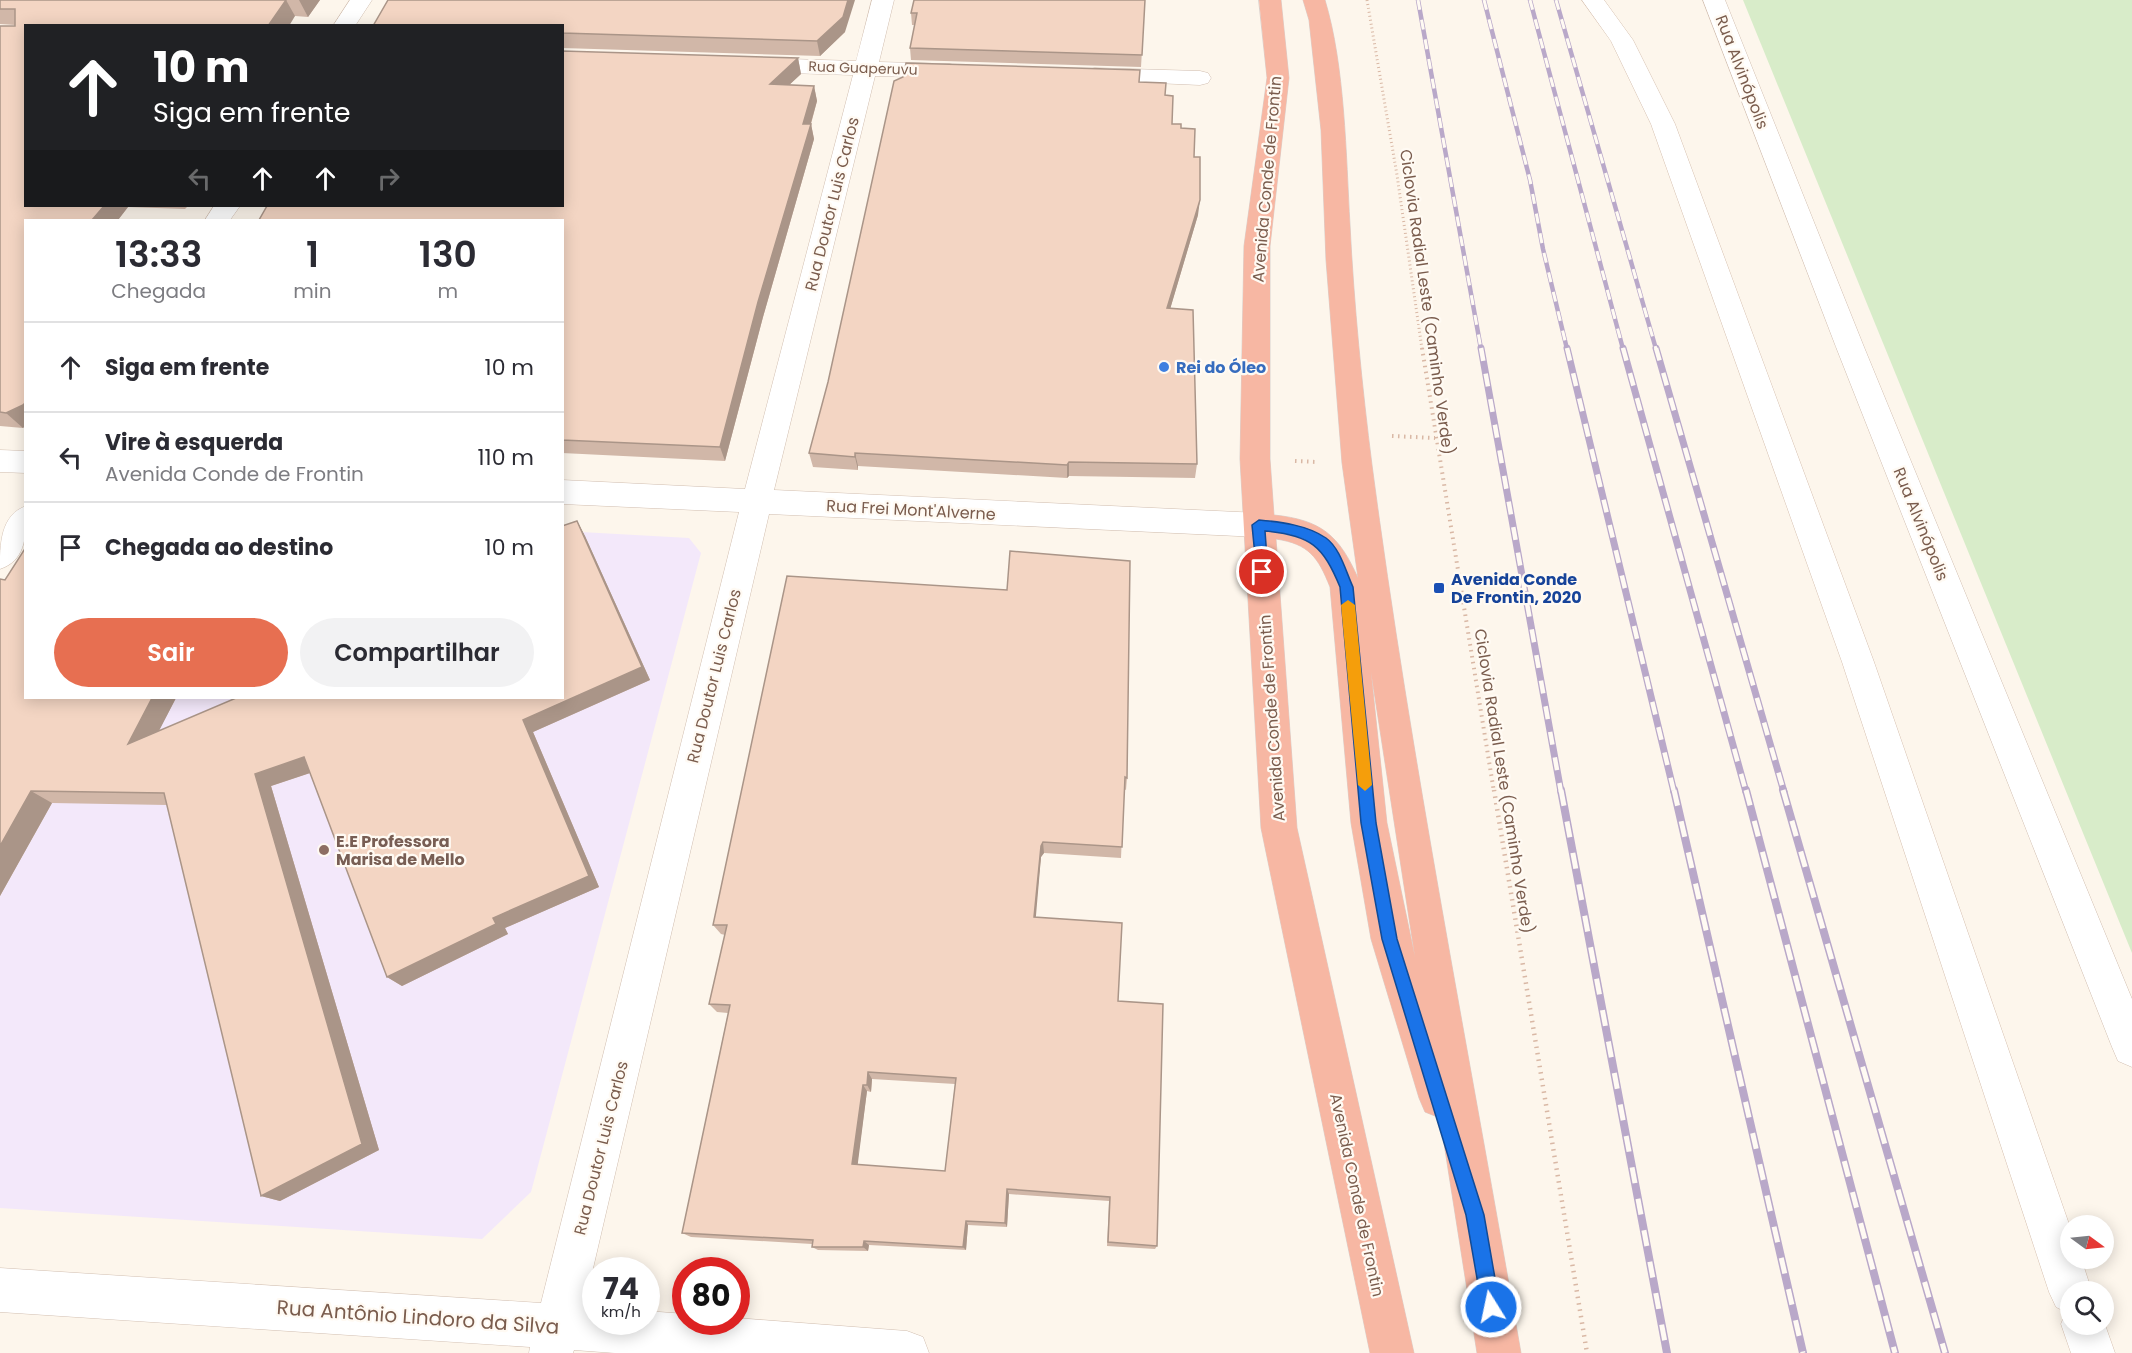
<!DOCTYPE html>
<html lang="pt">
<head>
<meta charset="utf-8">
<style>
	body { margin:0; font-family:Poppins,sans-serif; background:#f2f2f3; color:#2b2b33; height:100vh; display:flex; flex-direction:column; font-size:22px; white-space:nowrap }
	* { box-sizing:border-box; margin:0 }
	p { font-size:20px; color:#7c7c81 }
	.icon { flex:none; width:33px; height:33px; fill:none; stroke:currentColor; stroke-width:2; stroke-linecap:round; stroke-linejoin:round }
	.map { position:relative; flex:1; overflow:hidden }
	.panel { position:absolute; left:24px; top:219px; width:540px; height:480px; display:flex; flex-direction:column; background:#fff; border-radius:0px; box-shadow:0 3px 15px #0003 }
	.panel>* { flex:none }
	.hud { position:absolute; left:24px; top:24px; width:540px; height:183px; border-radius:0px; box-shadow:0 3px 15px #0003; background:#202124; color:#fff; overflow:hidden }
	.needle { width:39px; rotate:105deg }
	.tools { position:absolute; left:2060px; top:1215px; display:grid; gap:12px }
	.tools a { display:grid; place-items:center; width:54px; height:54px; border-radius:50%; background:#fff; box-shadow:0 3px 15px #0003; font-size:30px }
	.speed { position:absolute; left:582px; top:1257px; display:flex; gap:12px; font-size:30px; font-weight:700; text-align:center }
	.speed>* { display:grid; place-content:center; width:78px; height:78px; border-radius:50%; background:#fff; box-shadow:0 3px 15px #0003; line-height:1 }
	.speed small { font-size:15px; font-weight:400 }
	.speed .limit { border:9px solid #d22; background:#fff; color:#111 }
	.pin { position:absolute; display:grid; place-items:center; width:51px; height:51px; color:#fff; margin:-26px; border:3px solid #fff; border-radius:50%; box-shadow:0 2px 6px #0007 }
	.me { position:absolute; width:66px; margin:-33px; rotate:350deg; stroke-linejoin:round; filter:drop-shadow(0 0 4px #0008) }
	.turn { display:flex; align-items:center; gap:21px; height:126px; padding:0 30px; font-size:27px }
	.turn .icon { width:78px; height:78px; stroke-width:2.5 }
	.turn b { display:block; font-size:42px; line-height:51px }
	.lanes { display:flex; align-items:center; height:57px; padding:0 30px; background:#0003; justify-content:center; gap:30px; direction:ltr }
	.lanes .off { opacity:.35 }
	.eta { display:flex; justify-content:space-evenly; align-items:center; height:102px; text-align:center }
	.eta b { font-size:36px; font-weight:600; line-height:42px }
	.primary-button { display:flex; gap:12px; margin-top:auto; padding:12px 30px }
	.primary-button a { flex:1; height:69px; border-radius:36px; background:#e76f51; color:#fff; font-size:24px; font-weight:600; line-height:69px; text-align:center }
	.primary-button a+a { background:#f2f2f3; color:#2b2b33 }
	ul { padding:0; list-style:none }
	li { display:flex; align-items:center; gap:18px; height:90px; padding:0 30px; border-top:2px solid #e1e1e2 }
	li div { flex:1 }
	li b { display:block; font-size:22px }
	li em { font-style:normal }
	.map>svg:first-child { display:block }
	.education { fill:#f3e8fa }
	.green { fill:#d8ecc9 }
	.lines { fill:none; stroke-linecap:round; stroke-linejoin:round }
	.street-casing { stroke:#d1beb0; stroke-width:1 }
	.secondary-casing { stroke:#d6c0b0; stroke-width:1 }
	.highway-casing { stroke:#dad1cd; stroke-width:1 }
	.path-far2 { stroke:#d9b8a5; stroke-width:3; stroke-dasharray:1 3; stroke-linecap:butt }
	.path-far1 { stroke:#d9b8a5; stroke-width:4; stroke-dasharray:1.5 4.5; stroke-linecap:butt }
	.path { stroke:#d9b8a5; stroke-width:4.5; stroke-dasharray:1.5 5; stroke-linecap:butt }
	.street { fill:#fff; fill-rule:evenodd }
	.secondary { fill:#fff; fill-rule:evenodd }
	.highway { fill:#f7b7a3; fill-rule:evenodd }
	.rail-far2-casing { stroke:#b9a8c9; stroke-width:4.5 }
	.rail-far1-casing { stroke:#b9a8c9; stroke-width:7 }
	.rail-casing { stroke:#b9a8c9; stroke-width:8 }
	.rail-far2 { stroke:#fffaf3; stroke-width:3; stroke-dasharray:10; stroke-linecap:butt }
	.rail-far1 { stroke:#fffaf3; stroke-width:4.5; stroke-dasharray:13; stroke-linecap:butt }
	.rail { stroke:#fffaf3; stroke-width:5; stroke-dasharray:16; stroke-linecap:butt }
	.wall { fill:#d1b7a8; fill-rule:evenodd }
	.shaded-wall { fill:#aa9588 }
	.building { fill:#f3d5c3; stroke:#aa9588; stroke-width:1.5; fill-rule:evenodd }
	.route { fill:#1a73e8; stroke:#114b97; stroke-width:1.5 }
	.slow { fill:#f59e0b }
	.shop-dot { fill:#3f7fe0; stroke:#fffaf3; stroke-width:2 }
	.transit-dot { fill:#1a4fb4; stroke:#fffaf3; stroke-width:2 }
	.education-dot { fill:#8d6e63; stroke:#fffaf3; stroke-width:2 }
	.labels { text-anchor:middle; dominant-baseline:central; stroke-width:4.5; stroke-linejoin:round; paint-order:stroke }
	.far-street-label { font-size:14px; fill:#7a5c4d; stroke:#fffaf3 }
	.street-label { font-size:16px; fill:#7a5c4d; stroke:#fffaf3 }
	.shop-label { font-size:16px; font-weight:bold; fill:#366cbe; stroke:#fffaf3; text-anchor:start }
	.transit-label { font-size:16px; font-weight:bold; fill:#164399; stroke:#fffaf3; text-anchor:start }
	.education-label { font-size:16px; font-weight:bold; fill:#785e54; stroke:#fffaf3; text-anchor:start }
	.near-street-label { font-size:20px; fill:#7a5c4d; stroke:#fffaf3 }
</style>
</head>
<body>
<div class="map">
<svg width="2132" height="1353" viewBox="0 0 2132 1353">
	<rect width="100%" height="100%" fill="#fdf6ec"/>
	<!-- education -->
	<path class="education" d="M563,531l126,7 12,15 -170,639 -49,47 -482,-31v-312l53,-95 122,-103h387z"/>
	<!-- green -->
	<path class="green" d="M1743,0h389v953z"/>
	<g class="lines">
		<defs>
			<path id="street" d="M350,0h22l-17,26h-22z
				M872,0h22l-15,62 71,2 8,2 3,5 -3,5 -8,2 -75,-2 -101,414 485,23 11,3 4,9 -4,9 -11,3 -490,-23 -185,793 12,1v14h50v-11l40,3v8h50v-4l171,13 16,6 6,16h-314l-41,-3 -1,3h-44l1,-6 -530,-35v-44l541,35 198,-791 -177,-8v-24l183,9 108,-414 -97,-3 -8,-2 -3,-5 3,-5 8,-2 100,3z
				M1703,0h22l139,347 268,652v68l-14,-6 -6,-14 -276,-700z
				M1095,68l105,3 8,2 3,5 -3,5 -8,2 -113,-5 -3,-5 3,-5z
				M214,206h26l-10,14h-25z
				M0,450l26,1v22l-26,-1z
				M26,506c0,25 2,54 -26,63 0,-24 0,-54 26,-63z"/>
			<path id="secondary" d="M1582,0h22l29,40 42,84 199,538 196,565v31h11l11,34h-22v32h33v-5l12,34h-44l-10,-29 5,-12 -10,-5 -7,-15 -207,-630 -191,-538 -40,-83z"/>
			<path id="highway" d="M1259,0h22l8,78 -19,168v213l4,56c47,5 65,20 84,63l-16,-115 -16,-203 -5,-130 -12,-110 -6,-20h22c20,66 21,155 25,225 4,80 12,161 22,240 39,297 98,592 149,888h-44l-37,-235 -15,-6 -6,-14 -48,-159 -20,-116 -21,-236c-12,-30 -21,-43 -54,-48l21,289 117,525h-44l-109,-525 -21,-369 4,-213 23,-168zM1371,672l44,285 -28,-134z"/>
		</defs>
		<!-- street casing -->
		<use href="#street" class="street-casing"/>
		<!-- secondary casing -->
		<use href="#secondary" class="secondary-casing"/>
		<!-- highway casing -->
		<use href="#highway" class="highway-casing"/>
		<!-- path-far2 -->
		<path class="path-far2" d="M1367,0l30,175 25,174"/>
		<!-- path-far1 -->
		<path class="path-far1" d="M1422,348l72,444
			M1392,436l43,2
			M1295,461l22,1"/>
		<!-- path -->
		<path class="path" d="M1494,790l93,563"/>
		<!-- street -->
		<use href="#street" class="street"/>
		<!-- secondary -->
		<use href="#secondary" class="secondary"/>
		<!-- highway -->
		<use href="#highway" class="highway"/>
		<defs>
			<path id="rail-far2" d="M1418,0l63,349
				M1484,0l46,180 13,69 24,100
				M1530,0l93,349
				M1556,0l100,349"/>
			<path id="rail-far1" d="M1481,348l80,444
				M1567,348l107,444
				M1623,348l123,444
				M1656,348l128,444"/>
			<path id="rail" d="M1561,790l106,563
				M1674,790l129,563
				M1746,790l149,563
				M1783,790l162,563"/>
		</defs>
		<!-- rail-far2 casing -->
		<use href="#rail-far2" class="rail-far2-casing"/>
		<!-- rail-far1 casing -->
		<use href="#rail-far1" class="rail-far1-casing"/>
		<!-- rail casing -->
		<use href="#rail" class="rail-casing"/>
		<!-- rail-far2 -->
		<use href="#rail-far2" class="rail-far2"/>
		<!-- rail-far1 -->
		<use href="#rail-far1" class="rail-far1"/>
		<!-- rail -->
		<use href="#rail" class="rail"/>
	</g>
	<!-- wall -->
	<path class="wall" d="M0,0h320l-12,17 -13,-1 -269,190h162l-3,3 -57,-2 -10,13h-92l-3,208 -23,-2v-400h15v-1l-15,-1z
		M1145,0l-4,67 -230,-7 -1,-12 5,-23h-3l-1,-12z
		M562,26l283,6 -25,24 -258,-8z
		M798,58l3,16 -12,11 25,1 3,15 -6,23 3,15 -51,178 -38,144 -163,-8v-233z
		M1140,82l25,13 7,29 9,4 13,29 4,58 -28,94 27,155 -2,14 -126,-2 -2,2 -209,-12v4l-45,-3 -4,-14z
		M577,521l8,15 65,144 -117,52 66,155 -94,41 3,6 -106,52 -15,-9 -77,-204 -39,13 108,364 -99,51 -19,-5 -94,-391 -115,-2 -52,93v-317l26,119h150l-17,32 403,-32z
		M787,576l340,202 -1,12 -2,-1 -3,69 -77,-5 -3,4 -6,60 83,84 39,245 -2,3 -48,-3 2,-45 -100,-7 -2,33 -39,-2 -2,25 -97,-5 -1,6 -50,-1 -6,-3v-3l-121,-7 -9,-4 46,-220 -11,-1 -8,-8 16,-69 -4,-1 -8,-9zM872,1079l83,5 -10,87 -88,-6 10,-74 4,1z"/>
	<!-- shaded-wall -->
	<path class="shaded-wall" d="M286,0l9,16 -6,10h-21z
		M299,0h21l-12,17z
		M848,0h7l-10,32 -25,24 -3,-15z
		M798,58l3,16 -28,26 -3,-16z
		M814,86l3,15 -10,36 4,-13 3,15 -51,178 -38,144 -5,-14 83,-323z
		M1200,200l-2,15 -32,108 1,-15z
		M104,206h24v1l-10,13h-26z
		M26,402v24l-3,2 -17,-15z
		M855,453l3,13v4l-3,-13z
		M1069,462v14l-2,2v-13z
		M577,521l8,15 65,144 -117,52 66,155 -94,41 3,6 -106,52 -15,-9 106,-59 30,-198z
		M152,698h24l-30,58 -18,-12z
		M304,757l15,13 -48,16 108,364 -99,51 -19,-5 -6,-422z
		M31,791l21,12 -52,93v-50z
		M1043,842l1,11 -3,4 -6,70 -1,-10 7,-71z
		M868,1072l4,7 -1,13 -4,-7z
		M863,1085l4,6 -10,79 -5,-6z
		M1007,1189l2,5 -2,33 -2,-4z
		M966,1221l2,4 -2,25 -3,-3z
		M864,1241l5,4 -1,6 -5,-4z"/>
	<!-- building -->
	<path class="building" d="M0,0h286l-18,26h-242v180h78l-12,14h-66v182l-3,3 -17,8 -6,-1v-386h15v-17h-15z
		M388,0h460l-5,17 -26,24 -255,-8v-7h-189z
		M914,0h231l-3,55 -232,-7 7,-35h-6z
		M562,51l236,7 -28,26 44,2 -11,38h8l-53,178 -38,145 -158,-7v-220h-303l8,-14h295z
		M906,63l234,7 -1,12 27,1 -1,12 8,1 -1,28h9v4l14,1 -1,28h6v43l-33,108 26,2 4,154 -128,-2 -2,3 -212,-12v4l-46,-4 19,-71 66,-301 9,-4z
		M577,521l65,146 -119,53 66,156 -96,42 3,6 -109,53 -83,-220 -49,17 107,370 -101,52 -97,-403 -133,-2 -31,55v-267l5,1 21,-33v151h126l-24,46 108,-46h326v-172z
		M1010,551l120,10 -3,217 -2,-1 -3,70 -79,-5 -2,4 -7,71 88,6 -4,78 45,3 -6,242 -49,-4 2,-45 -103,-8 -2,34 -39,-2 -3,26 -99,-6 -1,6h-51l1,-7 -131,-7 48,-228 -21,-1 18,-79h-14l74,-349 220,14zM868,1072l88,6 -11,93 -93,-7 11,-79h4z"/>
	<!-- route -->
	<path class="route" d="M1259,520c22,2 48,5 67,18 14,10 20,34 27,49l23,236 21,116 87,276 16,92 -3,6 -6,3 -6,-3 -3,-6 -16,-92 -84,-276 -21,-116 -21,-236c-17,-41 -29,-52 -75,-56l3,41 -1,4h-10l-5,-51z"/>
	<!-- slow -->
	<path class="slow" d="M1348,600l7,5 17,180 -7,6 -7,-6 -17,-180z"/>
	<!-- markers -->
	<circle class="shop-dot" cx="1164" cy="367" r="6"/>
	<rect class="transit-dot" x="1433" y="582" width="12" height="12" rx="3"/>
	<circle class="education-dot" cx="324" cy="850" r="6"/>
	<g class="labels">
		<!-- far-street labels -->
		<g class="far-street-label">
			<text transform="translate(863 68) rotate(2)">Rua Guaperuvu</text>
		</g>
		<!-- street labels -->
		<g class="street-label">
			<text transform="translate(1742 72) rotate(69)">Rua Alvinópolis</text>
			<text transform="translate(1267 179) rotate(-85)">Avenida Conde de Frontin</text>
			<text transform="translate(832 204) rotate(-76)">Rua Doutor Luis Carlos</text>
			<text transform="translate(1427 302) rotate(82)">Ciclovia Radial Leste (Caminho Verde)</text>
			<text transform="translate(911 510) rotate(3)">Rua Frei Mont'Alverne</text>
			<text transform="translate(1921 524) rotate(68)">Rua Alvinópolis</text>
			<text transform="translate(714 676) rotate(-76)">Rua Doutor Luis Carlos</text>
			<text transform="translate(1272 718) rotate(-94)">Avenida Conde de Frontin</text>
			<text transform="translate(1504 781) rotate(81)">Ciclovia Radial Leste (Caminho Verde)</text>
			<text transform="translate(601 1148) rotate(-76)">Rua Doutor Luis Carlos</text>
			<text transform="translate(1357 1195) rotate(78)">Avenida Conde de Frontin</text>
		</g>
		<!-- shop labels -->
		<g class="shop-label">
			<text x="1176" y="367">Rei do Óleo</text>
		</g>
		<!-- transit labels -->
		<g class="transit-label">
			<text x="1451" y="579">Avenida Conde<tspan x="1451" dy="18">De Frontin, 2020</tspan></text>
		</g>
		<!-- education labels -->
		<g class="education-label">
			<text x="336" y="841">E.E Professora<tspan x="336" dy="18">Marisa de Mello</tspan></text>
		</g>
		<!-- near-street labels -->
		<g class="near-street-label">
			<text transform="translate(418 1317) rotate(4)">Rua Antônio Lindoro da Silva</text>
		</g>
	</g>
</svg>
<div class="tools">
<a><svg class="needle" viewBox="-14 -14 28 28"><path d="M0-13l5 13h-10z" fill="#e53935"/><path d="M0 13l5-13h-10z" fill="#7c7c81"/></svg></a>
<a><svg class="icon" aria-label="search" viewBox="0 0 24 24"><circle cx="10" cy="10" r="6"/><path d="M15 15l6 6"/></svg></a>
</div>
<div class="speed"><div>74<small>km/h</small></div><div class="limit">80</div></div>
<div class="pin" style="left:1262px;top:572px;background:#d93025"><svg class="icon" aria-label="arrive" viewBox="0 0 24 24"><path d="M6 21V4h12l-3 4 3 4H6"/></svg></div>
<svg class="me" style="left:1491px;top:1307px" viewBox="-20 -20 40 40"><circle r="17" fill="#1a73e8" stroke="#fff" stroke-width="3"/><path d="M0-11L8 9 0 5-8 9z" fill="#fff"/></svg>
<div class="hud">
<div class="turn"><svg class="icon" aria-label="ahead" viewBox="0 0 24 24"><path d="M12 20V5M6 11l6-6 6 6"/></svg><div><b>10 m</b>Siga em frente</div></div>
<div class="lanes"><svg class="icon off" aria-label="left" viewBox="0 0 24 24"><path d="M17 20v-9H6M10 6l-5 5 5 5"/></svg><svg class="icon" aria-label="ahead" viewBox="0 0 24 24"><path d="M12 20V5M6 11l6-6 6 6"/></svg><svg class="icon" aria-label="ahead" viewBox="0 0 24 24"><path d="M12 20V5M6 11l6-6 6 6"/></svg><svg class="icon off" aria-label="right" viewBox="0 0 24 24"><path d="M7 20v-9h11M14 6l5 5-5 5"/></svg></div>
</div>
<section class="panel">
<div class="eta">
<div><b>13:33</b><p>Chegada</p></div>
<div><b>1</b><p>min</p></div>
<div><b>130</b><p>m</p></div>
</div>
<ul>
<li><svg class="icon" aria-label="ahead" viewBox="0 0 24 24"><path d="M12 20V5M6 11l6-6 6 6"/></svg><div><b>Siga em frente</b></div><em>10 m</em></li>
<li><svg class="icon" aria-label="left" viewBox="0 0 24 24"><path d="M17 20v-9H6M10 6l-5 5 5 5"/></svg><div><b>Vire à esquerda</b><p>Avenida Conde de Frontin</p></div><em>110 m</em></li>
<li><svg class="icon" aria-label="arrive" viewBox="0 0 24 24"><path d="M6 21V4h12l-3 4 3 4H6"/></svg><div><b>Chegada ao destino</b></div><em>10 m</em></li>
</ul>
<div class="primary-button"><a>Sair</a><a>Compartilhar</a></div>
</section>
</div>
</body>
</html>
